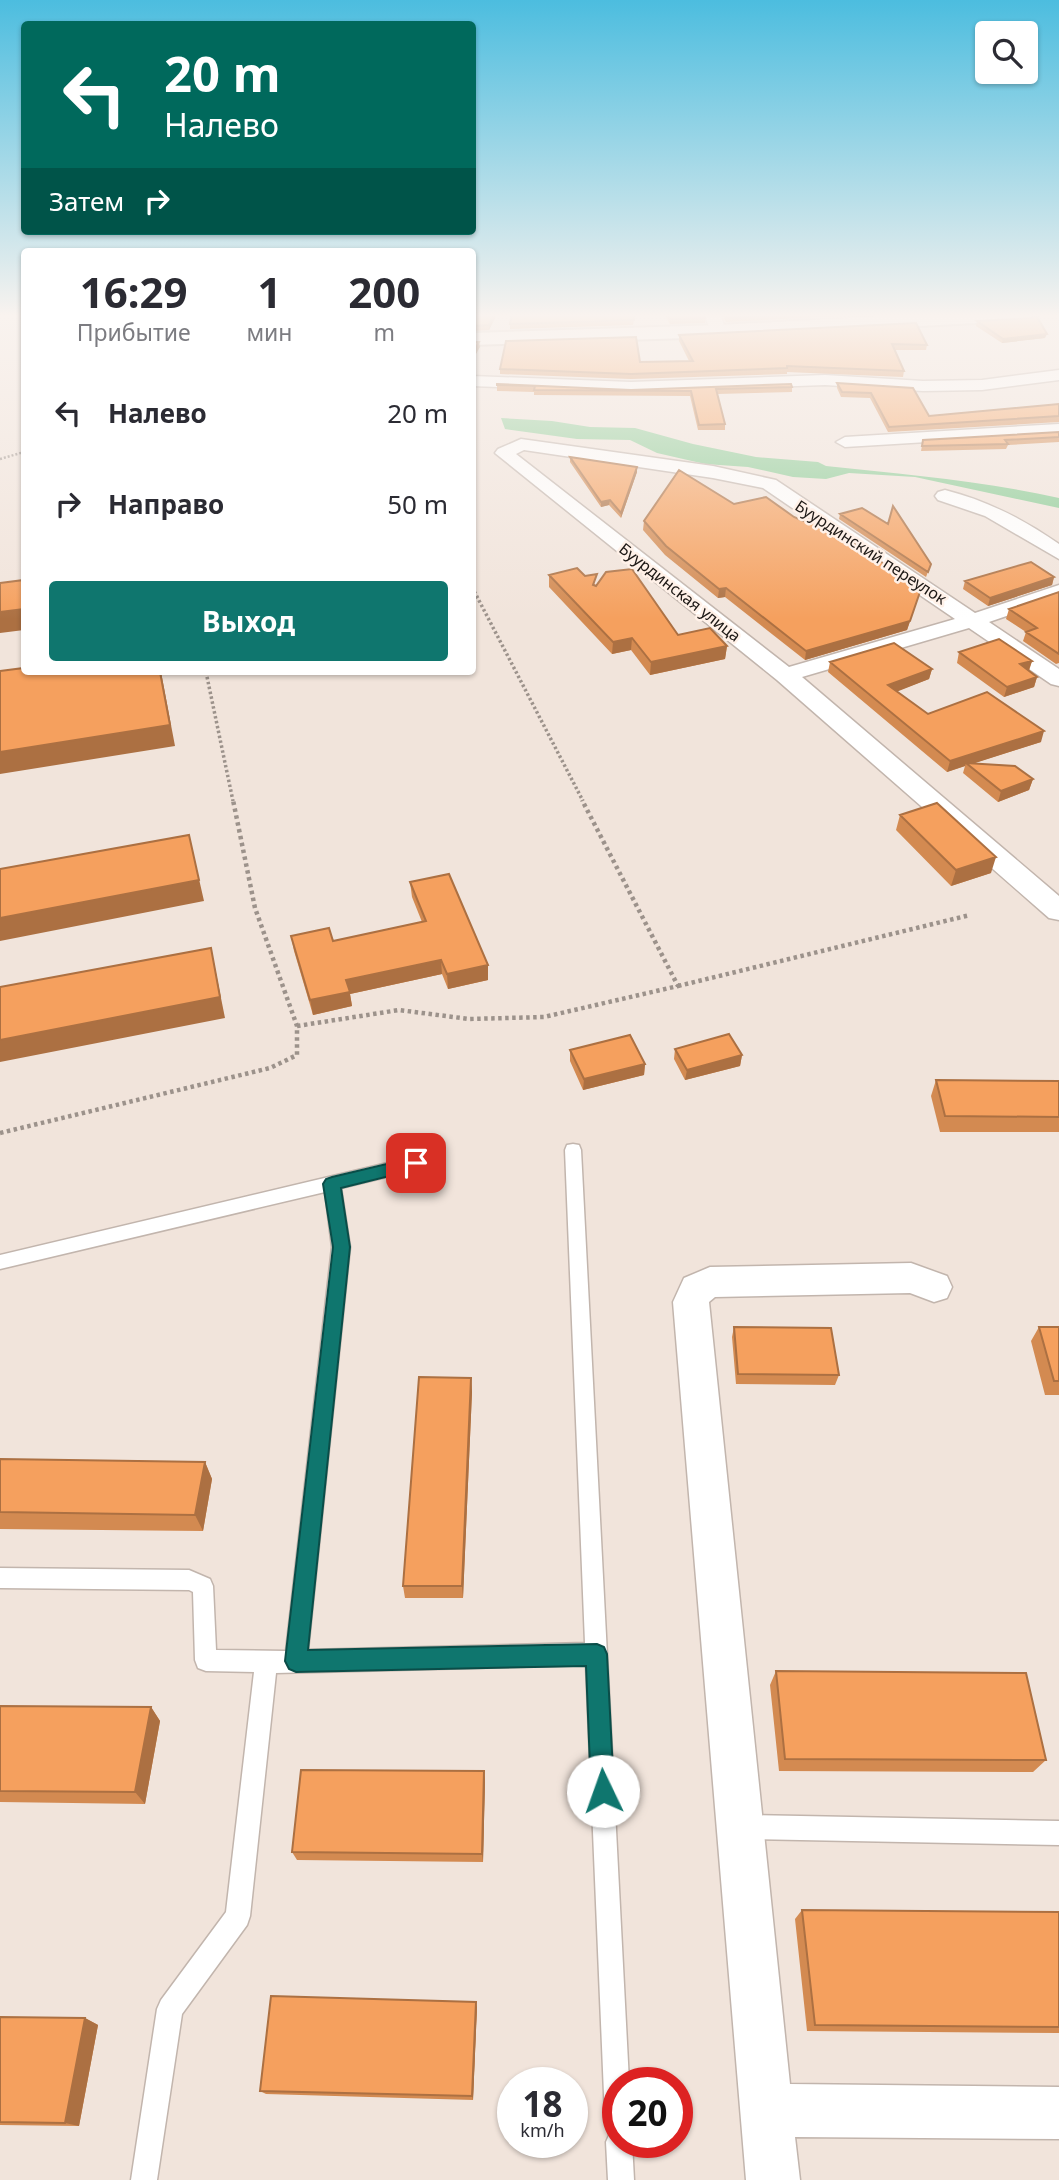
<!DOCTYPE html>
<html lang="ru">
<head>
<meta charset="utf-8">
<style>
	body { margin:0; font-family:"Noto Sans",sans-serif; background:#f2f2f3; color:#2b2b33; height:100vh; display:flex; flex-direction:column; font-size:26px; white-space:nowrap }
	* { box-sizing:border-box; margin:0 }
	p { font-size:23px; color:#7c7c81 }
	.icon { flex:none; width:38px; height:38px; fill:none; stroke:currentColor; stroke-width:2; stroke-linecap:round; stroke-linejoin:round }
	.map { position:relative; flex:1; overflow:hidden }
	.drawer { position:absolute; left:21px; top:248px; width:455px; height:427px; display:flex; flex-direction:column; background:#fff; border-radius:7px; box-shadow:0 2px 5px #0004 }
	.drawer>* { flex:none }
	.banner { position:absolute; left:21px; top:21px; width:455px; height:214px; border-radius:7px; box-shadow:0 2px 5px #0004; background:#00695c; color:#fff; overflow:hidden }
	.buttons { position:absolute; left:975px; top:21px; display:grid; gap:14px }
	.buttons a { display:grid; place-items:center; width:63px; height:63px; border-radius:7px; background:#fff; box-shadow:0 2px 5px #0004; font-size:35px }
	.speed { position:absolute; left:497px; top:2067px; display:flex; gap:14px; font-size:35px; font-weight:700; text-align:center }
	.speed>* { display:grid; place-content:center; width:91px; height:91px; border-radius:50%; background:#fff; box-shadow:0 2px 5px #0004; line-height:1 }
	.speed small { font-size:18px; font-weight:400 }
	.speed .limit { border:10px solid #d22; background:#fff; color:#111 }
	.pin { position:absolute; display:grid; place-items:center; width:60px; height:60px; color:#fff; margin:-30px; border-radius:14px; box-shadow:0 4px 10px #0006 }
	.me { position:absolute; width:77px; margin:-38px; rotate:357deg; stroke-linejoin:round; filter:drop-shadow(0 0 5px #0008) }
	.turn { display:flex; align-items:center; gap:24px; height:147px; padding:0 28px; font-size:32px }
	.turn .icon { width:91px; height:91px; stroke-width:2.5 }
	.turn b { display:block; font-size:49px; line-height:60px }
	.then { display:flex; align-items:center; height:66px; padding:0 28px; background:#0003; gap:14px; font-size:26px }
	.eta { display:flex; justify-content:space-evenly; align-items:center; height:119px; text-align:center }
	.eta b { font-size:42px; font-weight:700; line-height:49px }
	.action { display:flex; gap:14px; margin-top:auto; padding:14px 28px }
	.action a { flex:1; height:80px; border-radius:7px; background:#0f766e; color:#fff; font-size:28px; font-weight:700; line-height:80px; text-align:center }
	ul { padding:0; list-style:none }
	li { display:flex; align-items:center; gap:21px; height:91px; padding:0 28px }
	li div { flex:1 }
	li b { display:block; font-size:26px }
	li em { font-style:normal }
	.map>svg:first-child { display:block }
	.green { fill:#88cb93 }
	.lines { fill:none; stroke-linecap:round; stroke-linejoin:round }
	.lane-casing { stroke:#c2b5ad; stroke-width:3 }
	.street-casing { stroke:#c2b5ad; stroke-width:3 }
	.secondary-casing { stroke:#c2b5ad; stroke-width:4 }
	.path-far2 { stroke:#9c928b; stroke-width:2.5; stroke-dasharray:2 2; stroke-linecap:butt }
	.path-far1 { stroke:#9c928b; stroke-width:3.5; stroke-dasharray:2.5 2.5; stroke-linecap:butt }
	.path { stroke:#9c928b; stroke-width:4.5; stroke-dasharray:3.5 3.5; stroke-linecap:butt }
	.lane { fill:#fff; fill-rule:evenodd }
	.street { fill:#fff; fill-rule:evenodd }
	.secondary { fill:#fff; fill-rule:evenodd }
	.wall { fill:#d38a51 }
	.shaded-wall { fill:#ac7042 }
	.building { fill:#f5a05e; stroke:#ac7042; stroke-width:2 }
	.route { fill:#0f766e; stroke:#0a4d48; stroke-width:2 }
	.labels { text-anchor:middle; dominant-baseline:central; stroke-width:5; stroke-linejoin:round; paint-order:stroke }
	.far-street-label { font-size:16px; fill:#1d1815; stroke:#fff1e8 }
</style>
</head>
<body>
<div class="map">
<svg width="1059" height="2180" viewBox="0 0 1059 2180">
	<rect width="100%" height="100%" fill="#f1e4db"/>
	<!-- green -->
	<path class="green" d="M501,418l51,3 38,6 45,1 58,16 63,13 62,5 8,4c78,8 156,15 233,32v10l-144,-31 -66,-4 -23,6 -33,-2 -45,-10 -43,-3 -48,-11 -27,-13 -53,-1 -72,-10z"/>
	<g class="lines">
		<defs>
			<path id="lane" d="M573,1144l6,1 2,5 48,932h-11v60h14l2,38h-26l-2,-38 4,-9 6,-3 -7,-3 -4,-9 -19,-453 -310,8 -26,243 -3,9 -65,89 -25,166h-26l26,-171 4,-9 65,-88 28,-240 -48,-1 -8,-3 -3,-8 -2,-68 -4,-2 -189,-2v-20l189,2 21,9 3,7 3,64 70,1 46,-404 -7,-55 -325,77v-14l417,-99 6,2 2,5 -2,5 -82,20 9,59 -42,403 277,-7 -20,-493 2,-5z
				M743,1815l316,6v24l-316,-6 -8,-4 -4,-8 4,-8z"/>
			<path id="street" d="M704,314h16l6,17 -2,3h-12z
				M1059,370v10l-77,10 -59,1 -98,-6 -194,7 -159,-6v-10l159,6 194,-7 98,6 59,-1z
				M1059,424v10l-214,13 -9,-5 9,-5z
				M521,439l192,27 63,14 199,133 84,-28v13l-70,24 70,47v17l-8,-2 -82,-56 -167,49 257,219v24l-10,-2 -272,-238 -282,-227 3,-4zM524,450l189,28 50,10 192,131 -166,48 -273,-213z
				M945,490c43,11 78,29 114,54v15l-74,-43 -47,-16 -3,-4 3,-4z
				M911,1263l36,13 5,11 -5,11 -13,4 -24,-9 -195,4 -6,5 81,782 269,3v52l-264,-2 5,43h-54l-73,-878 11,-24 26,-11z"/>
			<path id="secondary" d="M926,314h113l-9,6 -312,17 -246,8v-12l246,-8z"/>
		</defs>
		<!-- lane casing -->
		<use href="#lane" class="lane-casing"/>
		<!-- street casing -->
		<use href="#street" class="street-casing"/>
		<!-- secondary casing -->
		<use href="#secondary" class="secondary-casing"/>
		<!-- path-far2 -->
		<path class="path-far2" d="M0,459l24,-7"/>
		<!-- path-far1 -->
		<path class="path-far1" d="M472,587l111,214
			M206,672l27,129"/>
		<!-- path -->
		<path class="path" d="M678,986l292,-71
			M297,1026l102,-16 70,9 75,-2 134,-31 -96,-186
			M0,1133l270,-65 27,-13v-29l-42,-118 -22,-108"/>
		<!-- lane -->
		<use href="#lane" class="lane"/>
		<!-- street -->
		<use href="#street" class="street"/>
		<!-- secondary -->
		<use href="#secondary" class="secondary"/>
	</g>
	<!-- wall -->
	<path class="wall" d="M472,314h25l-8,16 -17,1z
		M664,314h39l2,4v5l-35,1z
		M722,314h156l-152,8z
		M634,320l-1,5 -123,4v-5z
		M977,321l68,17 -43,5 -26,-17z
		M679,335l248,10 -1,5h-32l10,21 -1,6 -116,-5v2l-156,5 -131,-5v-5l189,-8 -10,-20z
		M837,383l76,5 16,28 130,-12v18l-171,10 -18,-34 -29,-1 -4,-9z
		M497,385l134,5 161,-3v5l-75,2 8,30v6h-27l-8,-34 -156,-1v-3l-37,-1z
		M1059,432v10l-51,3 -2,4 -85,2 2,-11z
		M570,457l67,15 -16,46 -12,-13 -8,2 -31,-45z
		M734,504l60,13 127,72 -14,41 -102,30 -80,-63 -7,1 -53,-43 -22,-25 1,-9z
		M840,514l89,55 -3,8 -87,-58z
		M549,575l36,1 12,10 81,49 49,11 -2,13 -75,16 -19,-25 -19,4 -63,-67z
		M1054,577l-2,8 -64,21 -25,-17 2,-8z
		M1059,592v71l-3,1 -33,-23 3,-9 -20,-13 3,-10z
		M959,652l73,9 -3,10 8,6 -3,10 -30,10 -47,-34z
		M830,662l102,7 -3,10 -32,12 31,23 113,28 -67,21 59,16 -4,11 -31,12 -35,-29 2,-7 -18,6 -119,-100z
		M900,815l91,58 -40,13 -55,-56z
		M410,882l78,83v15l-40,9 -6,-15 -92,20 2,12 -39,9 -19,-64 -3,-15 42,5 89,-19 -10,-25z
		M675,1049l67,6 -2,11 -55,14 -11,-21z
		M570,1050l75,14 -1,11 -61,15 -13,-29z
		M936,1080l123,1v51h-119l-9,-36z
		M734,1327l105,48 -4,10 -99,-1 -4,-47z
		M1039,1327h20v68h-14l-14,-54z
		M471,1378l1,14 -9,206h-58l-2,-12z
		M0,1459l205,3 7,17 -9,52 -203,-2z
		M776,1671l270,89 -13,12 -254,-1 -9,-86z
		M0,1706l151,1 9,14 -15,83 -145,-2z
		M484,1771l1,9 -2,82 -186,-2 -5,-8z
		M802,1910l257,2v121l-252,-2 -12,-112z
		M477,2007l-4,93 -207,-6 -6,-3z
		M0,2017l85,1 13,7 -19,101 -79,-1z"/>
	<!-- shaded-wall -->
	<path class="shaded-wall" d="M494,314h3l-8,16v-5z
		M1047,334l-2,4 -43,5 1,-4z
		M479,342l1,5 -8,14v-6z
		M637,467v5l-16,46v-5z
		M610,500l-1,5 -8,2v-5z
		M1054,577l-2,8 -64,21 2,-8z
		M726,588l-1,9 -7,1 1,-9z
		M921,589l-14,41 -102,30 1,-9z
		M24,609v21l-24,3v-21z
		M632,638l-1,12 -19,4 1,-12z
		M727,646l-2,13 -75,16 1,-13z
		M1032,661l-4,11 -8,-8z
		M932,669l-3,10 -43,17 2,-11z
		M161,672l14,74 -175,28v-22z
		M1037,677l-3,10 -30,10 3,-10z
		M1044,731l-3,11 -72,23 -3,-2 -1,3 -18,6 3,-11z
		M1033,779l-4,11 -31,12 3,-11z
		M189,835l15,66 -204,40v-23z
		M996,857l-5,16 -40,13 5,-16z
		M211,948l14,70 -225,44v-22z
		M441,960l1,14 -92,20 2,12 -39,9 -3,-15 36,-20z
		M488,965v15l-40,9 -1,-15z
		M742,1055l-2,11 -55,14 2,-10z
		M645,1064l-1,11 -61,15 1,-11z
		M471,1378l1,14 -9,206 -1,-12z
		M205,1462l7,17 -9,52 -8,-16z
		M151,1707l9,14 -15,83 -10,-12z
		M484,1771l1,9 -2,82 -1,-8z
		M476,2002l1,5 -4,93 -1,-4z
		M85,2018l13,7 -19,101 -14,-3z"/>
	<!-- building -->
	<path class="building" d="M472,314h22l-5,11 -17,1z
		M512,314h121l1,6 -124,4z
		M667,314h36l2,4 -35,1z
		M725,314h69l-68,4z
		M1036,315l11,19 -44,5 -26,-18 54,-3z
		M916,323l11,22 -35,-1 12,27 -117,-5v2l-156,6 -131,-5 6,-28 130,-4 4,25 53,-1 -14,-26z
		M472,342h7l-7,13z
		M837,383l76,5 16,28 130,-12v12l-170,11 -18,-34 -29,-1z
		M497,384l134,6 160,-6 1,3 -76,2 9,35 -26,1 -8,-34 -157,-1 1,-4 -38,-1z
		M1059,432v5l-54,3 3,4 -86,2 1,-6z
		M570,457l67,10 -16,46 -11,-13 -9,2z
		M679,470l55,34 32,-7 28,20 9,4 12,-4 106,72 -11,32 -104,30 -80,-63 -7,1 -53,-43 -22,-25z
		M893,506l38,58 -3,8 -88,-58 22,-6 26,16z
		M1031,562l23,15 -64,21 -25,-17z
		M577,568l8,8 12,-2 -4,11 3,1 10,-14 26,-3 46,66 32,-7 17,18 -76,16 -19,-24 -19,4 -64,-67z
		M24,580v29l-24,3v-29z
		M1059,592v62l-33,-22 11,-4 -28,-19z
		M999,639l33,22 -12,3 17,13 -30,10 -48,-35z
		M894,643l38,26 -44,16 40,29 59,-22 57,39 -94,30 -120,-99z
		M24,668v4h136l10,53 -170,27v-81z
		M966,763l49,3 18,13 -32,12z
		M937,803l59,54 -40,13 -56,-55z
		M189,835l10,45 -199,38v-49z
		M449,874l39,91 -41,9 -6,-14 -95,20 4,12 -40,8 -19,-64 38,-8 4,13 93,-20 -16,-39z
		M211,948l9,49 -220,43v-53z
		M729,1034l13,21 -55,15 -12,-21z
		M630,1035l15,29 -61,15 -14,-29z
		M936,1080l123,1v36l-114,-1z
		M734,1327l97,1 8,47 -101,-1z
		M1039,1327h20v54h-5z
		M419,1377l52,1 -9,208h-59z
		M0,1459l205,3 -10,53 -195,-3z
		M776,1671l250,2 20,87 -261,-1z
		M0,1706l151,1 -16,85 -135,-1z
		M301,1770l183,1 -2,83 -190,-2z
		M802,1910l257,2v115l-244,-2z
		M271,1996l205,6 -4,94 -212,-5z
		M0,2017l85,1 -20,105 -65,-1z"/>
	<!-- sky -->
	<linearGradient id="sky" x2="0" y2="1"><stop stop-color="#4cbddf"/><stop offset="0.51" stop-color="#f9f3ef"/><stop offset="1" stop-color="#f9f3ef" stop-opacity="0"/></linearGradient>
	<rect width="1059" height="619" fill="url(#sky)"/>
	<!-- route -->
	<path class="route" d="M416,1157l6,2 3,4 -3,5 -81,20 9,59 -42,403 289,-6 7,3 3,7 7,137 -3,8 -8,4 -9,-4 -3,-8 -5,-125 -290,6 -7,-3 -4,-8 48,-414 -10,-63 3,-5 6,-2z"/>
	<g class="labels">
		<!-- far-street labels -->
		<g class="far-street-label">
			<text transform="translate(871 552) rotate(33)">Буурдинский переулок</text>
			<text transform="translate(680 592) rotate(38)">Буурдинская улица</text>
		</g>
	</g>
</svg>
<div class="buttons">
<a><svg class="icon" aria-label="search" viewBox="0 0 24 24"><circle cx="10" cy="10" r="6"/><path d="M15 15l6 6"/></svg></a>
</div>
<div class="speed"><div>18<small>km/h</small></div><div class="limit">20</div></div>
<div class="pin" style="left:416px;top:1163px;background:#d93025"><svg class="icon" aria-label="arrive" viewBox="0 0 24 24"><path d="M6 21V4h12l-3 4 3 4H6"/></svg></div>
<svg class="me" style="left:603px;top:1791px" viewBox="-20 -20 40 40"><circle r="19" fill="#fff"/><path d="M0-13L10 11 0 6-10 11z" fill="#0f766e"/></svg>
<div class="banner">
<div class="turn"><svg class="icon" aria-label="left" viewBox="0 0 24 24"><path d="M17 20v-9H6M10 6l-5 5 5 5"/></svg><div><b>20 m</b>Налево</div></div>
<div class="then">Затем<svg class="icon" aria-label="right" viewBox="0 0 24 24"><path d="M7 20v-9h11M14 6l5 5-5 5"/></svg></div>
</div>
<section class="drawer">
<div class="eta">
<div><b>16:29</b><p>Прибытие</p></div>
<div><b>1</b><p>мин</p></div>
<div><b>200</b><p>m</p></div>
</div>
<ul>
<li><svg class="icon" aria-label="left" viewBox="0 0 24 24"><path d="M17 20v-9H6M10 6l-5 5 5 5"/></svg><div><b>Налево</b></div><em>20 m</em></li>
<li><svg class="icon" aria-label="right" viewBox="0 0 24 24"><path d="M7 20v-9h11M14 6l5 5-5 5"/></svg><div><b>Направо</b></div><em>50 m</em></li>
</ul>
<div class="action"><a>Выход</a></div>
</section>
</div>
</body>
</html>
